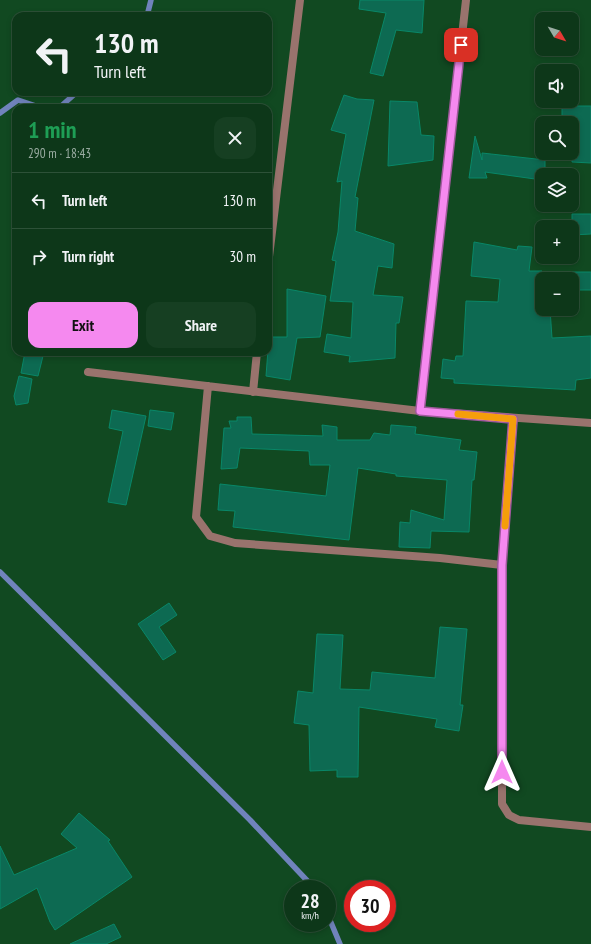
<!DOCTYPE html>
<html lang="en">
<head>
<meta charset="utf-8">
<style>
	body { margin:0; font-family:"PT Sans Narrow",sans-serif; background:#163f22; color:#f1f3f6; height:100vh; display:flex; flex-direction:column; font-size:15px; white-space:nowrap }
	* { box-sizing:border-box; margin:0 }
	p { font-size:13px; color:#9aaca2 }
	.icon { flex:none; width:22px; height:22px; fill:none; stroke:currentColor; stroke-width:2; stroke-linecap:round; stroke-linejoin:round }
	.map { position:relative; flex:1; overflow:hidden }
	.details { position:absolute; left:12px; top:104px; width:260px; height:252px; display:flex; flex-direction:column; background:#0d3719; border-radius:12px; box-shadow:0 2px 6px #0003,0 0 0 1px #2d5138 }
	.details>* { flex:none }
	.banner { position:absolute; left:12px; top:12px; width:260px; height:84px; border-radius:12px; box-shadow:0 2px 6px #0003,0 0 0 1px #2d5138; background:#0d3719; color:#f1f3f6; overflow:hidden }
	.needle { width:26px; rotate:129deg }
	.buttons { position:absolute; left:535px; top:12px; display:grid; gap:8px }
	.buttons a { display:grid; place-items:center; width:44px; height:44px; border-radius:8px; background:#0d3719; box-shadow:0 2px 6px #0003,0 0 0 1px #2d5138; font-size:20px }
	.speed { position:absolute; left:284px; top:880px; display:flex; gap:8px; font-size:20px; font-weight:700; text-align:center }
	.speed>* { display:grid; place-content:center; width:52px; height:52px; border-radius:50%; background:#0d3719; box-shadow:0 2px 6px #0003,0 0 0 1px #2d5138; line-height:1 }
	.speed small { font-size:10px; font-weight:400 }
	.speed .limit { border:6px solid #d22; background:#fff; color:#111 }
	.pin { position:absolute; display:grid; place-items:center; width:34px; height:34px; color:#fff; margin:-17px; border-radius:8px; box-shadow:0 2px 6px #0006 }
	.me { position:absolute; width:44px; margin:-22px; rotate:0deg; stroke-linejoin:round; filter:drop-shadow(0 0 3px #0008) }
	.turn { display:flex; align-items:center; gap:14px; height:84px; padding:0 16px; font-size:18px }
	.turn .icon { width:52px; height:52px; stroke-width:2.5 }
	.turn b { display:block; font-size:28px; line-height:34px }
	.round { display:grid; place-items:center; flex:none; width:42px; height:42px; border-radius:12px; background:#163f22 }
	.summary { display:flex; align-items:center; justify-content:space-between; height:68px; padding:0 16px }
	h1 { font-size:24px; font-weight:800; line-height:30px; color:#1e9e55 }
	.action { display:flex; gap:8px; margin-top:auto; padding:8px 16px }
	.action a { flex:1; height:46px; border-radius:12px; background:#f589ef; color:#111; font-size:16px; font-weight:800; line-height:46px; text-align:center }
	.action a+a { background:#163f22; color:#f1f3f6 }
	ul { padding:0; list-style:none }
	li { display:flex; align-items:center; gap:12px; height:56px; padding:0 16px; border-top:1px solid #2d5138 }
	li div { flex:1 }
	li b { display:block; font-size:15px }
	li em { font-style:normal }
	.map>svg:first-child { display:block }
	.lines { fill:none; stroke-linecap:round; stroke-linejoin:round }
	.stream { stroke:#7083bc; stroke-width:5.5 }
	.building { fill:#0d6a52; stroke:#098768 }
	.street { stroke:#99736d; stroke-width:8 }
	.route-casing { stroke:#9f599b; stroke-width:10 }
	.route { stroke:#f589ef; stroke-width:7 }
	.slow { stroke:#f59e0b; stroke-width:7 }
</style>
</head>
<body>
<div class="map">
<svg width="591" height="944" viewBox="0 0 591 944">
	<rect width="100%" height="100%" fill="#114921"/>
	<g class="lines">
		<!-- stream -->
		<path class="stream" d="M147,16l4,-16
			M59,108l18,-16
			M0,113l18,-13 24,8
			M0,572l250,248 65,69
			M327,913l13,31"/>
	</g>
	<!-- building -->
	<path class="building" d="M360,0h64l-2,33 -26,-3 -13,46 -13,-3 16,-60 -27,-4z
		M344,95l13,4 17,1 -19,97 3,1 -3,33 39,13 -2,24 -14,-2 -5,29 30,2 -4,26h-3l-1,35 -46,4 1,-6 -26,-4 3,-18 24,4 2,-36 -23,-1 6,-40 -4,-1 6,-28 4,-51 -5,1 9,-48 -15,-4z
		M390,101l27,1 4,33 13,1 -1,24 -45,6z
		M562,106h29v57l-19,-1v-39h-10z
		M475,136l7,24v-7l63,7v15h-3v5l-57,-8 2,6h-18z
		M572,214h19v20l-19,1z
		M474,242l43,8 1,-4 14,1 -3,24h13v38h8l2,29 39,-2v42l-15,2 -1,10 -121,-7v-4l-13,-1 2,-19 12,2 1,-5h7l3,-55 32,1 2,-23 -29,-3z
		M572,272h19v18h-19z
		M287,289l39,7 -6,41 -23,1 -7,42 -24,-4 3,-39h18z
		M25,352h19l-6,24 -17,-3z
		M19,376l13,3 -4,24 -12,2 -2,-9z
		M112,410l34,6 -20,89 -18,-3 15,-71 -14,-3z
		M150,410l24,3 -3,17 -23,-4z
		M237,417h14l1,17 71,2 -1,-11 15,2v13h33l4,-7 16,2 1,-10 25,2 -1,7 46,6 -2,10 18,2 -3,28h-2l-3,52 -38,-1 -1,17 -31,-1 1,-25 10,1 1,-13 33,10 3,-40 -51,-4v-2l-38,-6 -9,72 -116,-13 2,-16 -17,-1 2,-26 106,12 4,-31h-20l-1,-14 -69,-3 -3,20 -16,1 3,-41h7l-2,-7h8z
		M169,603l8,12 -18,12 17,25 -13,8 -25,-36z
		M440,627l27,2 -7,76h3l-4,26 -24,-4 2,-8 -78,-12 -1,70h-21v-7l-27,1 -1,-46 -15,-2 4,-32 15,2 4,-59 26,1 -3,54 30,1 2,-18 63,6z
		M79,813l31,27 -2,1 24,36 -77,53 -5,-8 -13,-34 -37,21v-63l14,29 63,-27 -16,-14z
		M114,924l7,13 -15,7h-36z"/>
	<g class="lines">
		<!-- street -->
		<path class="street" d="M268,265l32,-265
			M88,372l332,39 171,12
			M208,386l-12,131 14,19 25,7 205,15 62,7
			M253,392l4,-40
			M420,411l46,-411
			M513,419l-11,146v239l7,11 10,5 72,7"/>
	</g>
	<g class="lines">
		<defs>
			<path id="route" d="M461,45l-41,366 93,8 -11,146v207"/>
		</defs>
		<!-- route casing -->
		<use href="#route" class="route-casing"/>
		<!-- route -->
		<use href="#route" class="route"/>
		<!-- slow -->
		<path class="slow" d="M458,414l55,5 -8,107"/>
	</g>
</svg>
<div class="buttons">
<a><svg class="needle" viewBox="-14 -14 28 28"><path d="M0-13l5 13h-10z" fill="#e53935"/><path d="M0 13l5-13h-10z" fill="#9aaca2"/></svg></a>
<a><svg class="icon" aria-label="sound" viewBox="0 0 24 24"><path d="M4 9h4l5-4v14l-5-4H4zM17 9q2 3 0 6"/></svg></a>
<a><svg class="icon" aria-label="search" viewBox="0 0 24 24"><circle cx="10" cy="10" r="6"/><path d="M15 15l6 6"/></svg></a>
<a><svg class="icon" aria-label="layers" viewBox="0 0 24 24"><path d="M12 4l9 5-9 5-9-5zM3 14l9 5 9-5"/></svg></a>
<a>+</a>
<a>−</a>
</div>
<div class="speed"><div>28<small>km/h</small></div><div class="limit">30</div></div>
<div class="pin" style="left:461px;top:45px;background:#d93025"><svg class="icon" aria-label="arrive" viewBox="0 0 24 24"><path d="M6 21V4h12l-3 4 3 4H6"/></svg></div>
<svg class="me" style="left:502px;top:772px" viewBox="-20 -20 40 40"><path d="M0-17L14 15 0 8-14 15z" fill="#f589ef" stroke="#fff" stroke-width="4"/></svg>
<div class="banner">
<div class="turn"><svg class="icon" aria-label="left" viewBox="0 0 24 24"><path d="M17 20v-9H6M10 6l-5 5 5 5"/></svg><div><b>130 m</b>Turn left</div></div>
</div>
<section class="details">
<div class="summary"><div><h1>1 min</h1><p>290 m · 18:43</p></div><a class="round"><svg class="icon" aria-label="close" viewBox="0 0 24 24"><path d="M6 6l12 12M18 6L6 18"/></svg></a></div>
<ul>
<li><svg class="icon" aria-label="left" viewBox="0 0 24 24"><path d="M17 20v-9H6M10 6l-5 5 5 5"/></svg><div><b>Turn left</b></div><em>130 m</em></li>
<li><svg class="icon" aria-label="right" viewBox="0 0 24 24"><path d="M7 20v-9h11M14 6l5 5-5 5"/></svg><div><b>Turn right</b></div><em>30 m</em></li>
</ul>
<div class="action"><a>Exit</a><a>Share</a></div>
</section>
</div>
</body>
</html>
